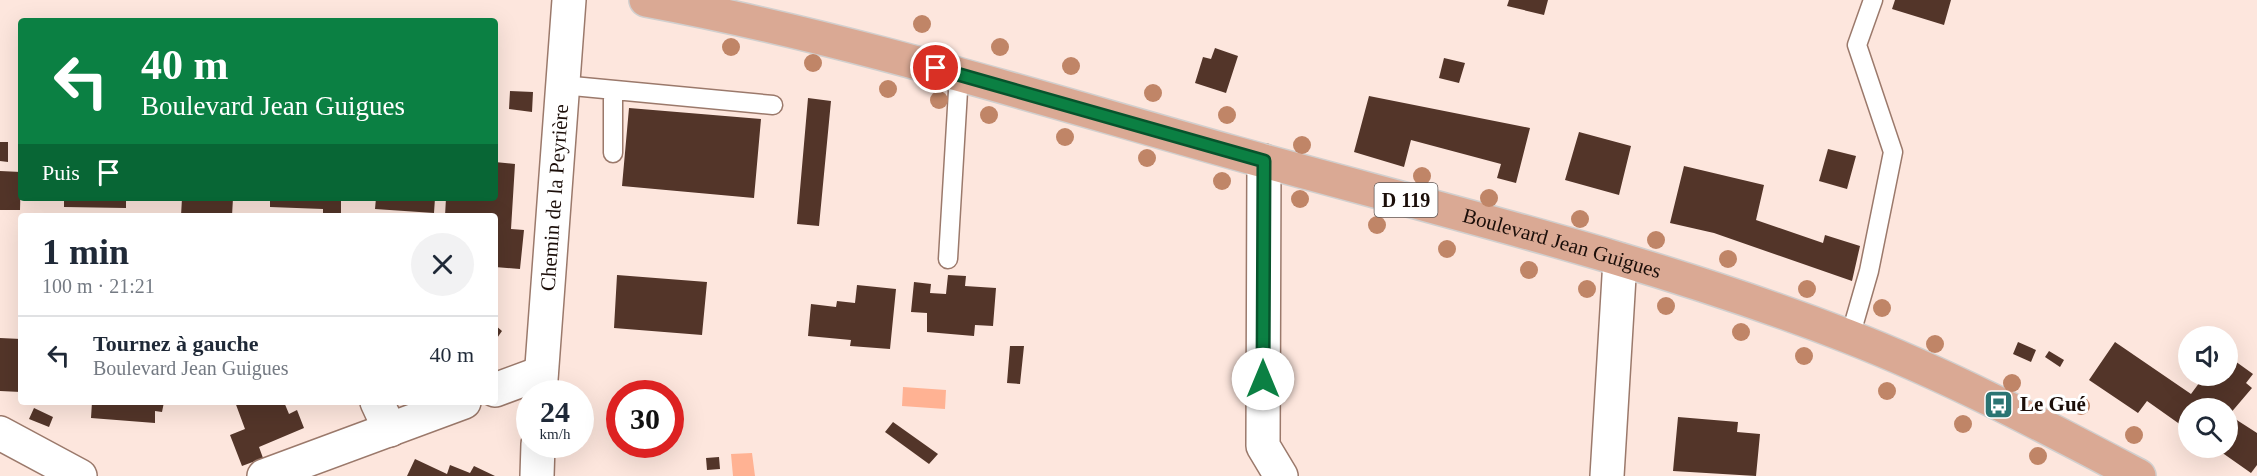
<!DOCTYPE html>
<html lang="fr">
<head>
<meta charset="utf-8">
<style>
	body { margin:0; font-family:Georgia,serif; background:#f2f2f3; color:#1f2937; height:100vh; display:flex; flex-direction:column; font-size:22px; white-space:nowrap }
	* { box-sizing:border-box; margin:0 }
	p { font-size:20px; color:#747a83 }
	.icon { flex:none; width:33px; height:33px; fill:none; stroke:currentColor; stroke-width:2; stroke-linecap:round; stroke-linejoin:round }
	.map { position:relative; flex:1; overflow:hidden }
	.side { position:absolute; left:18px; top:213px; width:480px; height:192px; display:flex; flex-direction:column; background:#fff; border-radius:6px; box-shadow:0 6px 24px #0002 }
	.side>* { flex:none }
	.hud { position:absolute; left:18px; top:18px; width:480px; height:183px; border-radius:6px; box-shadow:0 6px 24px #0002; background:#0b8043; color:#fff; overflow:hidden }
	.controls { position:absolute; left:2178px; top:326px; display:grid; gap:12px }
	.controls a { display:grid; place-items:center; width:60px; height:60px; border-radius:50%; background:#fff; box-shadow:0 6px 24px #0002; font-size:30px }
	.speed { position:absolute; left:516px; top:380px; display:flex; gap:12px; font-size:30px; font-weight:700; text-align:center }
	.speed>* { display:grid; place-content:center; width:78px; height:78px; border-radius:50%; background:#fff; box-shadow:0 6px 24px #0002; line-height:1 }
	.speed small { font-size:15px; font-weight:400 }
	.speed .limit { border:9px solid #d22; background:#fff; color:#111 }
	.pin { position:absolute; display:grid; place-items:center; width:51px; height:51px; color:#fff; margin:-26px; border:3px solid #fff; border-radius:50%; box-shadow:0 2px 6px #0007 }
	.me { position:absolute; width:66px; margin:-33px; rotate:0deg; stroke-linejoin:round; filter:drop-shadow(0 0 4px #0008) }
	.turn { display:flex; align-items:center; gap:21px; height:126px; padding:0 24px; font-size:27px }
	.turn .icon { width:78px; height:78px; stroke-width:2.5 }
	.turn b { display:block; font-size:42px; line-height:51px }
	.then { display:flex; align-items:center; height:57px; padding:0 24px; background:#0003; gap:12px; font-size:22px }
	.round { display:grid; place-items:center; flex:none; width:63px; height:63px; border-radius:32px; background:#f2f2f3 }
	.overview { display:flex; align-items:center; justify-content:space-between; height:102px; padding:0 24px }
	h1 { font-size:36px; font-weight:800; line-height:45px }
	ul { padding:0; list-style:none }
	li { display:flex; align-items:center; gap:18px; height:78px; padding:0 24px; border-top:2px solid #e0e1e3 }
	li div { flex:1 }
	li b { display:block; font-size:22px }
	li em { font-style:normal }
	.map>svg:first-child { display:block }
	.water { fill:#ffb293 }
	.building { fill:#533529 }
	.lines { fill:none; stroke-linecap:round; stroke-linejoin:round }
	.service-casing { stroke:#9b796b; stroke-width:21 }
	.minor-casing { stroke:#9b796b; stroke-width:36 }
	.primary-casing { stroke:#d1cfce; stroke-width:36 }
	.service { stroke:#fff; stroke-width:18 }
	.minor { stroke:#fff; stroke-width:33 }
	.primary { stroke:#daa994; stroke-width:33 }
	.tree { fill:#c08567 }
	.route-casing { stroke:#07532c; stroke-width:15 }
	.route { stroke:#0b8043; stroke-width:10 }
	.labels { text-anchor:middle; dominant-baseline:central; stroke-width:6; stroke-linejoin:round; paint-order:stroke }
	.shield { fill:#fff; stroke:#5f5653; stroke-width:1.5 }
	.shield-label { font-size:20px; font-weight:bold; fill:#1b0e09 }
	.street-label { font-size:21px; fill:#1b0e09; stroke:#fff }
	.poi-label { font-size:21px; font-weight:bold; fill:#1b0e09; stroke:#fff; text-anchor:start }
</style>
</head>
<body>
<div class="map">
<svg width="2257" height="476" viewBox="0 0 2257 476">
	<rect width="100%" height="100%" fill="#fde6dd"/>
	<!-- water -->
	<path class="water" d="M903,387l43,3 -1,19 -43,-3z
		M752,453l3,23h-22l-2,-22z"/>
	<!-- building -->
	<path class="building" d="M1509,0h39l-4,15 -37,-9z
		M1895,0h56l-7,25 -52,-16z
		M1215,48l23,8 -12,37 -31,-10 8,-26 8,2z
		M1444,58l21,5 -6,20 -20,-5z
		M510,91l23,1 -1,20 -23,-3z
		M1369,96l161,32 -14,55 -19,-5 4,-14 -90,-24 -7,27 -50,-15z
		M808,98l23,3 -12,125 -22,-2z
		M629,108l132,11 -7,79 -132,-12z
		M1579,132l52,14 -12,49 -54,-15z
		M0,142h8v20l-8,-1z
		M1828,149l28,7 -9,33 -28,-8z
		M495,162l20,2 -4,65 13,1 -4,39 -25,-2v-51h-50l1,-18h49z
		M1684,166l80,19 -8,35 67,23 2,-8 35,11 -8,35 -138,-48 -44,-10z
		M0,171l21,1 -1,38h-20z
		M64,198h62v10l-62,-1z
		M182,198h51l-1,18h-51z
		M270,198h71v18h-18v-7l-53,-2z
		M376,198h59l-1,15 -59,-4z
		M617,275l90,7 -5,53 -88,-7z
		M948,275l18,1 -1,10 31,2 -3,38 -18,-1 -1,11 -47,-4v-19l-16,-1 3,-30 17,2 -1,9 16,1z
		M857,285l39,4 -6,60 -40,-3 1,-6 -43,-4 3,-32 25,3 1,-6 18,2z
		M495,325l7,6 -7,10z
		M0,338l21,1v53l-21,-1z
		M2018,342l18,8 -5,12 -18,-8z
		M2115,342l76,52 14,-19h23v-19l25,18 -7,9 6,5 -23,27 28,18v32l-6,8 -37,-26h14v-39h-40v22l-41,-29 -9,12 -49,-33z
		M1010,346h14l-4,38 -13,-1z
		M2049,351l15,9 -4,7 -15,-10z
		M92,402h72l-2,10 -7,-1v12l-64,-5z
		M235,402h49l5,12 8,-4 7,18 -45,19 4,11 -21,8 -12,-31 15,-6z
		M34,408l19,9 -4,10 -20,-8z
		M1678,417l60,5 -1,10 23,2 -4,42 -83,-5z
		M893,422l45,32 -9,10 -44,-32z
		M719,457l1,12 -13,1 -1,-12z
		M415,459l32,15 3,-9 20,8 4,-7 21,10h-88z"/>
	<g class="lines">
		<defs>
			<path id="service" d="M562,85l211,20
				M613,90v63
				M948,259l11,-185
				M1850,337l19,-66 24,-119 -36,-107 16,-45"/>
			<g id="minor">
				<path d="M1264,161l-1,285 18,30"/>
				<path d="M495,390l46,-17"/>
				<path id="s1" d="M540,393l29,-393"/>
				<path d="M377,402l13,28"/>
				<path d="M0,433l80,43"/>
				<path d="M264,476l200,-74"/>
				<path d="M537,476l1,-32"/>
				<path d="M1607,476l13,-216"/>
			</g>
			<g id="primary">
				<path id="s2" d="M646,0c200,37 393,98 589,153 205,57 413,106 612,183 101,39 197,90 292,140"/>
			</g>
		</defs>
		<!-- service casing -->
		<use href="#service" class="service-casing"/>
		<!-- minor casing -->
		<use href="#minor" class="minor-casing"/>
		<!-- primary casing -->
		<use href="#primary" class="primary-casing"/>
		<!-- service -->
		<use href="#service" class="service"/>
		<!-- minor -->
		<use href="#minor" class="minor"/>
		<!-- primary -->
		<use href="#primary" class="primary"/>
	</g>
	<!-- trees -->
	<g class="tree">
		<circle cx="922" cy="24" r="9"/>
		<circle cx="731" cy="47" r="9"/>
		<circle cx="1000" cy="47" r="9"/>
		<circle cx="813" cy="63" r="9"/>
		<circle cx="1071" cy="66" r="9"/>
		<circle cx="888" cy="89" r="9"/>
		<circle cx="1153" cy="93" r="9"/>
		<circle cx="939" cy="100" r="9"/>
		<circle cx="989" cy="115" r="9"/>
		<circle cx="1227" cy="115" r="9"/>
		<circle cx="1065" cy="137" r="9"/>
		<circle cx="1302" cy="145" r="9"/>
		<circle cx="1147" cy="158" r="9"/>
		<circle cx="1422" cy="176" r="9"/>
		<circle cx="1222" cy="181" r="9"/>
		<circle cx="1489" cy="198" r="9"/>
		<circle cx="1300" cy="199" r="9"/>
		<circle cx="1580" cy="219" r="9"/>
		<circle cx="1377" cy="225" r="9"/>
		<circle cx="1656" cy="240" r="9"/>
		<circle cx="1447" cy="249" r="9"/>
		<circle cx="1728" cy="259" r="9"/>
		<circle cx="1529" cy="270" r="9"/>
		<circle cx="1587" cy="289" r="9"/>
		<circle cx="1807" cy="289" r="9"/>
		<circle cx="1666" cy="306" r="9"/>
		<circle cx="1882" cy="308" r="9"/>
		<circle cx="1741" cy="332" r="9"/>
		<circle cx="1935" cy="344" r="9"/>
		<circle cx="1804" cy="356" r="9"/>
		<circle cx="2012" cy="383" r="9"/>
		<circle cx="1887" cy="391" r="9"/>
		<circle cx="2081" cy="406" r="9"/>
		<circle cx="1963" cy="424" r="9"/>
		<circle cx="2134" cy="435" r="9"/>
		<circle cx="2038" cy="456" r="9"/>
	</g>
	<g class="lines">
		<defs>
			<path id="route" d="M936,68l328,93 -1,218"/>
		</defs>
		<!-- route casing -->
		<use href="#route" class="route-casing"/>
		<!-- route -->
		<use href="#route" class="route"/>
	</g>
	<!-- icons -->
	<defs>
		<symbol id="bus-square" viewBox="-11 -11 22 22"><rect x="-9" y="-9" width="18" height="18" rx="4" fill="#2a7472" stroke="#fff"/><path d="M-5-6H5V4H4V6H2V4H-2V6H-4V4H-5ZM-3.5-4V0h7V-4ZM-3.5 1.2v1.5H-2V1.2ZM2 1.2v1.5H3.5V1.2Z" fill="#fff"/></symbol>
	</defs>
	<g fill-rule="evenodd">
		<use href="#bus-square" x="1982" y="388" width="33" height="33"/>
	</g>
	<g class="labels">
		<!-- shield labels -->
		<rect class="shield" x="1374.5" y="183" width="63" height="34" rx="4.5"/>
		<g class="shield-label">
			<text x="1406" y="200">D 119</text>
		</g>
		<!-- street labels -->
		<g class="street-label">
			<text stroke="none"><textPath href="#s1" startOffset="196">Chemin de la Peyrière</textPath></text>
			<text stroke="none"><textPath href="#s2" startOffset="948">Boulevard Jean Guigues</textPath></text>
		</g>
		<!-- poi labels -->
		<g class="poi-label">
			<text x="2020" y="404">Le Gué</text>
		</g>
	</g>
</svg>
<div class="controls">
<a><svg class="icon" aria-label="sound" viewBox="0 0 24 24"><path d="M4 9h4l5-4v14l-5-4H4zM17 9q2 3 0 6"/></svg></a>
<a><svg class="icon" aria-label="search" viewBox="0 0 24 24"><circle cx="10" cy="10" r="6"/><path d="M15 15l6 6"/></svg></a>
</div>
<div class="speed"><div>24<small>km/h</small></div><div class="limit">30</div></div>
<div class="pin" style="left:936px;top:68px;background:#d93025"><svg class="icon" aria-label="arrive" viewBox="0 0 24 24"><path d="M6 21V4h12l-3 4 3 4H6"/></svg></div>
<svg class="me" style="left:1263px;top:379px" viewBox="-20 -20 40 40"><circle r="19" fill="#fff"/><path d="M0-13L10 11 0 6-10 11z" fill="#0b8043"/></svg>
<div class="hud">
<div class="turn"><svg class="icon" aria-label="left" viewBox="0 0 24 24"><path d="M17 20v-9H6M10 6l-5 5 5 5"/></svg><div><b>40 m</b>Boulevard Jean Guigues</div></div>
<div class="then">Puis<svg class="icon" aria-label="arrive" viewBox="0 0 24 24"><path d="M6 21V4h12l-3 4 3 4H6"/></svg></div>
</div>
<section class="side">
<div class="overview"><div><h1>1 min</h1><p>100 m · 21:21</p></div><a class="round"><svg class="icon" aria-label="close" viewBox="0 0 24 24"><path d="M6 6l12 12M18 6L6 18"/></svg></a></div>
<ul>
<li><svg class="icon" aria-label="left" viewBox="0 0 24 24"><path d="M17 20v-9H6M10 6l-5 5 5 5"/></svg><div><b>Tournez à gauche</b><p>Boulevard Jean Guigues</p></div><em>40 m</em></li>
</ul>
</section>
</div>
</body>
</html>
